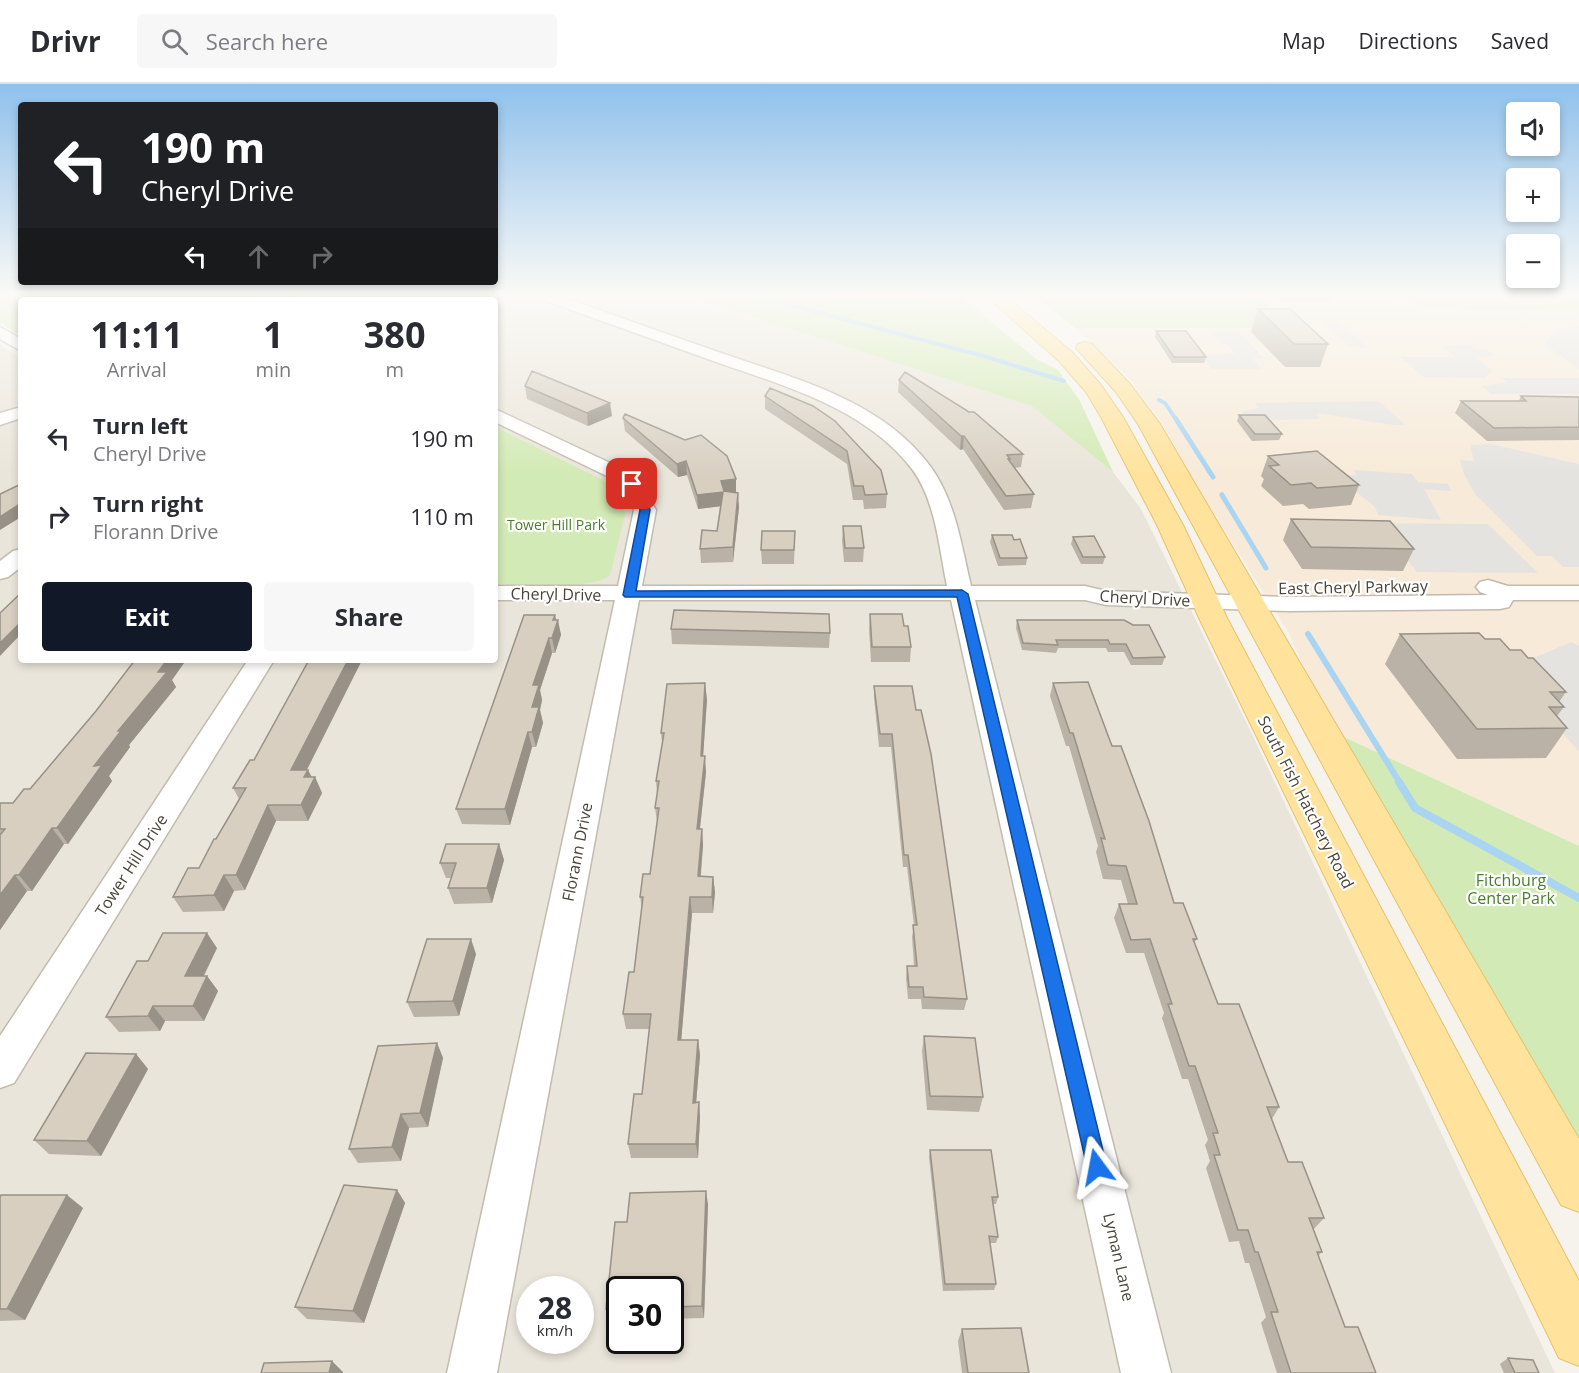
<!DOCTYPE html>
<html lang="en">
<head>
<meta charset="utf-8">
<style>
	body { margin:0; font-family:"Open Sans",sans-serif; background:#f7f7f7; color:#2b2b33; height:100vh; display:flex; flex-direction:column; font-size:22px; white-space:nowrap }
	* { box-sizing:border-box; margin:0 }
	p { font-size:20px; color:#7c7c81 }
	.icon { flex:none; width:33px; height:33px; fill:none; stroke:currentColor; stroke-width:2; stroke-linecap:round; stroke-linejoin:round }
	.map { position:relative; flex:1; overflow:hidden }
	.side { position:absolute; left:18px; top:213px; width:480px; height:366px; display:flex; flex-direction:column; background:#fff; border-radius:6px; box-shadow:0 3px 9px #0003 }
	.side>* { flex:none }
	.banner { position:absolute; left:18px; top:18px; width:480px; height:183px; border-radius:6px; box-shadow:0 3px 9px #0003; background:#202124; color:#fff; overflow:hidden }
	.fabs { position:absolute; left:1506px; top:18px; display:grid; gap:12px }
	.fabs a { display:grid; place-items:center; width:54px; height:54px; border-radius:6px; background:#fff; box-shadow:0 3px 9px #0003; font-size:30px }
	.speed { position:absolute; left:516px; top:1192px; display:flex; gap:12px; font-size:30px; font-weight:700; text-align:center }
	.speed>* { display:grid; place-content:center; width:78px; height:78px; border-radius:50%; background:#fff; box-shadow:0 3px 9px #0003; line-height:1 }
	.speed small { font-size:15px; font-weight:400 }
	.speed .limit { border:3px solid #111; border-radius:9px; background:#fff; color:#111 }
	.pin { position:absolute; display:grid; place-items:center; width:51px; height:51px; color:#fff; margin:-26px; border-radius:12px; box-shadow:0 3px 9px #0006 }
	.me { position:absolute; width:66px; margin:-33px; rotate:347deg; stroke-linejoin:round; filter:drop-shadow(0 0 4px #0008) }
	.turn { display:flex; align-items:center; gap:21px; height:126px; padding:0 24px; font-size:27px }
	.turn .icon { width:78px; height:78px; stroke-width:2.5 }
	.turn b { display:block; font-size:42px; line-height:51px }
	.lanes { display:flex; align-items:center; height:57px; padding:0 24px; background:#0003; justify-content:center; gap:30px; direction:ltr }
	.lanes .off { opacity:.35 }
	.eta { display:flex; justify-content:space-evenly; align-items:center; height:102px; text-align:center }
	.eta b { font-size:36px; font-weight:700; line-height:42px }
	.cta { display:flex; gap:12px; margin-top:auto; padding:12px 24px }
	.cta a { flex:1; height:69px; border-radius:6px; background:#111827; color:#fff; font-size:24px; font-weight:700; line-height:69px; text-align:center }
	.cta a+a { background:#f7f7f7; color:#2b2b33 }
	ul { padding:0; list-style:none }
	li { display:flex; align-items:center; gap:18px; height:78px; padding:0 24px }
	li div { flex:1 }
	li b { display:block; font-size:22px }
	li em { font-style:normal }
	header { display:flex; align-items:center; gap:36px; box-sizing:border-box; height:84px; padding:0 30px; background:#fff; border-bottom:2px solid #e1e1e2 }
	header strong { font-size:28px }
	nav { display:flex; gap:33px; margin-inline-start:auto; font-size:21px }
	.search { width:420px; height:54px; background:#f7f7f7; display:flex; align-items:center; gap:15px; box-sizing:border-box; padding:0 21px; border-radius:6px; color:#7c7c81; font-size:22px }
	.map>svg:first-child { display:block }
	.residential { fill:#eae5da; fill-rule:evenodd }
	.commercial { fill:#f7ead8 }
	.green { fill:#d2eab5 }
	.parking { fill:#e5e3e0 }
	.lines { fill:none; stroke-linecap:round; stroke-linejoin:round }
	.stream-far3 { stroke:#a9d4f2; stroke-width:4 }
	.stream-far2 { stroke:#a9d4f2; stroke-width:5 }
	.stream-far1 { stroke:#a9d4f2; stroke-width:6 }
	.stream { stroke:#a9d4f2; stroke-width:8 }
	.minor-casing { stroke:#c2bbae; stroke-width:3 }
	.major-casing { stroke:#e6c16a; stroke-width:2 }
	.minor { fill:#fff; fill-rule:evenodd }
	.major { fill:#ffe39c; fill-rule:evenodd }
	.wall { fill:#bab2a6 }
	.shaded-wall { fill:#979187 }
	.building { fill:#d8cfc1; stroke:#979187; stroke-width:1.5 }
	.route { fill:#1a73e8; stroke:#114b97; stroke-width:1.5 }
	.labels { text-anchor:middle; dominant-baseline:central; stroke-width:4.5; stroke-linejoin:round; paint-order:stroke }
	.far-park-label { font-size:14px; fill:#4a7f2a; stroke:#fff }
	.street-label { font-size:16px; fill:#4b4439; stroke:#fff }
	.park-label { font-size:16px; fill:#4a7f2a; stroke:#fff }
</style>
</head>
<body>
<header>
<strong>Drivr</strong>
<div class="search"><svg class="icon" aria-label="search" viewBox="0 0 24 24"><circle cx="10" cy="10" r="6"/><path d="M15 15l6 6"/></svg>Search here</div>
<nav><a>Map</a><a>Directions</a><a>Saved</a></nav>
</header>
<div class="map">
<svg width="1579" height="1289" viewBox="0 0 1579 1289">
	<rect width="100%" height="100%" fill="#f6f3ec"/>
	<!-- residential -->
	<path class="residential" d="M301,211h383l349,111 80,66 28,37 109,221 305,643h-1555v-1029l21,15v301h474v-360h-210zM530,1206h50v51h-50zM620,1206h50v51h-50z"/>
	<!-- commercial -->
	<path class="commercial" d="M1258,211h321v551l-235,-109 -30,-45 -25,-59 -84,-134 -45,-79 -34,-45 -51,-47h216z"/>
	<!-- green -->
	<path class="green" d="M0,211h301l-16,5h-264v36l-21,-13z
		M684,211l219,2 56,-2 77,64 22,11 22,31 33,71 -81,-66z
		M1033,211h225l33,33h-216z
		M1391,211h188v16l-149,-2z
		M495,343l114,56 12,11 4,20 -15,61c-17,16 -90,9 -115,9z
		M1344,653l235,109v294z"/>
	<!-- parking -->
	<path class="parking" d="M1322,237h16l30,27 -20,-2z
		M1579,243v42l-34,-24v-3l15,-13z
		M1211,248h28l24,26 -10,1 9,10h-51l-9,-14 33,-1 -8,-10h-5z
		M1469,261l6,4 12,1 7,5 -18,3 17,13 -9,7 -60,-1 -24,-20h55l-13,-11z
		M1502,294h77v16h-88l-9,-8 25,-4z
		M1378,317l28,24h-13l-70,-11h-7l5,5 -58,1 -16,-2 -6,-6 18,-4 -4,-5z
		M1491,360l88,20v103h-16l-11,-11h-15l-62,-62 -11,-20 -4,-14 14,1 -4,-16z
		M1354,386l58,4 6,8 30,2 3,7 -27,-2 17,31 -63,-5 -3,-8 -26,-21 -26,-9 33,-2z
		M1319,439l169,1 50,49 -121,-1 -26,-32z
		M1571,558l8,4v106l-44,-52 -25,-37 26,-6z"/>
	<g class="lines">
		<!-- stream-far3 -->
		<path class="stream-far3" d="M752,211l235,62 77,24
			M261,216l17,-5
			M1159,316l6,3 12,18"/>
		<!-- stream-far2 -->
		<path class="stream-far2" d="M1176,335l37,58
			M1222,411l44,73"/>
		<!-- stream-far1 -->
		<path class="stream-far1" d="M1308,550l92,149"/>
		<!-- stream -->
		<path class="stream" d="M1399,698l16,26 164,90"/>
		<defs>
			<path id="minor" d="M536,211h22c54,20 109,39 163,58 72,25 157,46 206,109 28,35 34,82 44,124h114l21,5 182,6 200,-2 -8,-3 -4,-5 4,-5 8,-2 20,6h71v14h-66l-4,7 -9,2 -212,2 -182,-6 -21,-5h-110l196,773h-50l-170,-773h-312l-142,773h-50l168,-773h-120v-14h123l16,-76 -6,-16 -17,-16 -116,-56v-13l130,61 17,15 14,25 -14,76h305c-8,-38 -11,-85 -35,-117 -49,-64 -135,-85 -207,-111 -55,-20 -111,-40 -167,-60z
				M0,243l21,12v12l-21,-12z
				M21,323v11l-21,7v-12z
				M21,465v18l-13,10 -8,2v-18l13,-10z
				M248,576h26l-260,423 -14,5v-52z"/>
			<path id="major" d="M985,211h19l69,58 28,32 22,32 60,108 45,95 351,661v85l-20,-8 -359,-738 -43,-95 -56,-108 -15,-25 -27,-31z
				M1085,258l7,2 38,40 30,40 419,715v73l-18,-7 -423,-781 -22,-32 -40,-44 2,-4z"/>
		</defs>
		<!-- minor casing -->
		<use href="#minor" class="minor-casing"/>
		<!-- major casing -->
		<use href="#major" class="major-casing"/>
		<!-- minor -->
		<use href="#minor" class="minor"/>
		<!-- major -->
		<use href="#major" class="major"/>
	</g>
	<!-- wall -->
	<path class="wall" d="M323,211h159l1,3 -6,2h-152z
		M1275,211h57l-2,7h-48z
		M1258,225l70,35 -8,23h-35l-34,-35z
		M1156,247l50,26 -2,6h-32l-17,-26z
		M899,296l124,74 -2,13 -7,1 20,26 -3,14 -27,2 -41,-61 -3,1 -62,-58z
		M525,302l87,30 -24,10 -61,-27z
		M765,312l48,10 74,88 -1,14 -22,1 -1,-9h-10l-6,-36 -82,-55z
		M1521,312l58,1v43l-92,1 -32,-28 6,-12h58z
		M1239,331l43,19 -3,6 -27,1 -15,-20z
		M623,334l113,61v14l3,14 -6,55 -32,1 -1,-14 17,-18 3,-25 -22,3 -11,-34 -9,2 -53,-46z
		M1268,372l91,29 -8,20 -42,4 -6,-5 -20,2 -22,-20 3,-7 -3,-3z
		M1291,435l123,30 -11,22 -101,-2 -19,-29z
		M843,442l21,22 -1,14h-19l-2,-21z
		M795,447l-1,33h-32l-1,-14z
		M992,451l22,5 13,18 -1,7 -28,1 -8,-24z
		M1073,453l32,20 -2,7h-22l-10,-20z
		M870,530l34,12 7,21 -1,15h-39l-2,-33z
		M555,531l6,20 -6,18h-3l-12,37 2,10 -2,10 3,13 -7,24h-4l-22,78 -48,-1 -6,-15z
		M1017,536h107l41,37 -3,8h-31l-7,-13h-16l-2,-4h-48l-2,5 -34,-3 -6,-22z
		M671,545l159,4 -1,15 -157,-4z
		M1400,550l85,5 43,19 38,34 -7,10 5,5 -7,9 10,12 -21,30 -89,1 -72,-95z
		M135,576h51l-14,20 4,7 -47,58 1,2 -21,29 3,5 -44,63h-4l-32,47h-5l-27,39v-127h13l17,-14 66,-78z
		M309,576h53l-55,110h1l4,7h3l7,16 -14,28h-32l-31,69 -11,1 -10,20 -41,1 -10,-15 26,-29 17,-29 23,-40 -6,-11 21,-28z
		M1053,599l59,63 62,157 23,36 -3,4 24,61 61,103 -7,12 16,43 36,56 -11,12 9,22 -4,4 27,71 31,46h-99l-16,-50 5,-6 -17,-54h-4l-6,-22 -10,1 -23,-74 4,-7 -5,-16 3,-5 -20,-61h-6l-20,-61 2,-5 -20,-60h-18l-12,-35 5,-14h9l-7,-24 -18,-1 -7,-27 2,-6 -29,-100h-3l-16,-50z
		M874,602h38l55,313 -3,11 -42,-1 -1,-10h-13l-2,-21 1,-12h7l-2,-29 2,-12 -7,-58h-4l-12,-120h-12l-5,-49z
		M707,615l-4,57 3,16 -6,57h2l1,16 -2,31 12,1 2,15 -2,21h-21l-11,127h17l2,15 -4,48 3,-1 1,15 -2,41h-67l-3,-14 14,-50 8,-65h-24l-3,-15 11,-42 8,-64 -2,-11 10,-23 7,-52 -2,-14 2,-14 -1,-13 6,-38 -1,-10z
		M499,760l5,16 -12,43 -38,1 -6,-16 3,-10h-5l-6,-15z
		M217,864l-13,28h3l11,15 -14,30h-39l-5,10 -41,1 -13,-15 42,-56z
		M476,870l-17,62 -45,1 -7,-15z
		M924,952l59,61 -4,15 -52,-2 -5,-59z
		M437,959l6,15 -15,69 -19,1 -8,33 -43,2 -9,-14z
		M136,970l12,15 -47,87 -52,-2 -15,-14z
		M930,1066l68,47 -2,7h-3l5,33 -2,6h-6l6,41 -2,6 -51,1 -14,-134z
		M397,1106l8,13 -41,120 -57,-4 -12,-12z
		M0,1113l83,11 -58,112 -25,1z
		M708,1120l-4,114 -34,1v-29h-50v31h-10l-4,-12 21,-87z
		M962,1245l67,44h-67l-4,-32z
		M1508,1274l31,15h-35l-4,-9z"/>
	<!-- shaded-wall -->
	<path class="shaded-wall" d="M453,211h29l1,3 -6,2h-39z
		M610,319l2,13 -24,10 -1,-13z
		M961,352h3l-1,13 -3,1z
		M686,377l1,14 -9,2 -1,-13z
		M736,395v14l-13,13 -25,3 -1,-14 24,-14z
		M738,409l1,14 -6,55v-15z
		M21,419v14l-21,13v-13z
		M555,531l1,10 2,-5 3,15 -6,18 -3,-15 1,-18z
		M21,538v12l-21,22v-13z
		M549,554l3,15 -12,37 2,10 -2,10 3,13 -7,24 -4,-15 1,-47z
		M167,576h19l-14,20 4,7 -47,58 1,2 -21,29 3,5 -44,63 -11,-16 37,-62z
		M348,576h14l-63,125 -8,-15z
		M705,599l2,16 -5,73 -1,-16z
		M528,648l4,15 -22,78 -5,-16z
		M705,672l1,16 -8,73 -1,-16z
		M308,686l5,10 2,-3 7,16 -14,28 -7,-16 3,-28z
		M268,721l8,16 -31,69 -9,-15z
		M52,744l12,16 -32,47 -13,-16z
		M702,745l1,16 -4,47 -1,-16z
		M499,760l5,16 -12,43 -5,-15z
		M15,791l12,16 -27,39v-35z
		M224,791l10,16 -10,20 -10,-16z
		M713,793l2,15 -2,21 -1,-16z
		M690,813l2,16 -12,142 -2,-15z
		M207,849l10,15 -21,43 -11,-15z
		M471,855l5,15 -17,62 -6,-15z
		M207,892l11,15 -14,30 -11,-15z
		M153,922l12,15 -5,10 -12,-15z
		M698,956l2,15 -5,62 -2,-14z
		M437,959l6,15 -15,69 -8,-14z
		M136,970l12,15 -47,87 -14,-15z
		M699,1018l1,15 -2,41 -2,-14z
		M401,1030l8,14 -8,33 -9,-14z
		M397,1106l8,13 -41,120 -11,-12z
		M706,1107l2,13 -4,114 -2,-12z
		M67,1111l16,13 -58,112 -18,-11z
		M332,1277l11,11v1h-14z"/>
	<!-- building -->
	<path class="building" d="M333,211h120l-15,5h-94z
		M1258,225h32l38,35h-34z
		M1156,247h30l20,26h-32z
		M532,287l78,32 -23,10 -62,-27z
		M905,288l64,40h5l49,42 -16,1 3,4h-2l26,35 -28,2 -42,-60h-3l-62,-56z
		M770,304l43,18 22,15 46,49 6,24 -22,1 -2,-9h-9l-7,-35 -82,-55z
		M1521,312l58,1v30l-85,1 -33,-27h65z
		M625,330l60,26 16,-5 26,21 9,23 -15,2 3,10 14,2 -5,54 -33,2 2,-19 15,1 6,-39 -26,3 -11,-34 -9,3 -54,-46z
		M1239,331h26l17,19h-27z
		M1317,367l42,34 -42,3 -6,-5 -20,2 -22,-19 10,-1 -11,-9z
		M21,400v19l-21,14v-23z
		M1291,435l99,2 24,28 -103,-2z
		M843,442h18l3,22h-19z
		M762,447h33l-1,19h-33z
		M992,451h20l2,5 6,-1 7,19h-27z
		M1094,452l11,21h-22l-10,-20z
		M21,509v29l-21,21v-30z
		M674,526l155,4 1,19 -159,-4z
		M870,530h32l2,12h4l3,21h-39z
		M524,531h31l-2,5h5l-6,18h-3l-16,47h6l-7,22h7l-7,25h-4l-23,77h-49z
		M1017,536h107l9,5h16l16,32 -32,1 -7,-14h-16l-2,-4h-52l2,5 -35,-2z
		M1479,549l6,6h15l10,11h11l7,8h5l33,34h-16l14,15h-15l18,21 -90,1 -77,-95z
		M135,576h32l-9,12h9l-49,59h3l-27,35 8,-1 -45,63h-5l-33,47h-4l-15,20v-60l5,-6h-5v-26h13l11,-14h6l66,-78z
		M309,576h39l-57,110h17l-4,7h11l-14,28h-33l-32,70h-12l-10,20 -41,2 15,-29h11l15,-29h2l30,-51h-13l17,-28h4z
		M1088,598l24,64h9l28,75 25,82h9l14,36h-4l25,65h21l40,103h-12l21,55h14l22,56h-15l13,34h-5l28,75h13l18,46h-85l-20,-61h7l-20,-60h-3l-7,-22h-10l-24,-75h6l-7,-22h5l-23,-67h-6l-21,-62h4l-22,-65 -19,1 -12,-36h18l-11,-38 -18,-1 -7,-27 4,1 -32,-106h-3l-17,-50z
		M705,599l-4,73h4l-8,73h5l-4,47 15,1 -1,20h-22l-12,143h20l-5,63 6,-1 -3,42h-68l6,-50h8l9,-80h-28l6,-42h5l9,-75h-3l3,-23h7l9,-66h-4l4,-27h-3l8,-48h-3l6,-49z
		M874,602h38l4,24h5l10,44 36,245 -43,-2 -1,-10h-14l-2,-21h10l-4,-41h4l-9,-70h-4l-12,-121h-12z
		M446,760h53l-12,44h-39l8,-25h-16z
		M163,849h44l-22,43h22l-14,30h-40l-5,10 -42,1 31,-56h11z
		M427,855h44l-18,62 -46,1z
		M924,952l51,2 8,59 -53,-1z
		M437,959l-17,70 -19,1 -9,33 -43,2 29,-103z
		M86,969l50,1 -49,87 -53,-1z
		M930,1066h61l7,47h-6l6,40 -9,-1 7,48h-51z
		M344,1101l53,5 -44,121 -58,-4z
		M706,1107l-4,115 -32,1v-17h-50v18l-14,1 9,-87h12l3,-29z
		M1,1111h66l-60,114h-7v-112z
		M1021,1244l8,45h-61l-6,-44z
		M1508,1274l25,2 6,13h-24z
		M332,1277l-3,12h-68l3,-10z"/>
	<!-- sky -->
	<linearGradient id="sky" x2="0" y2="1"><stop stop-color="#8fc1ec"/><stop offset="0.54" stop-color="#fbfaf6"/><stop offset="1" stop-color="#fbfaf6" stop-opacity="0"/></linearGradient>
	<rect width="1579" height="392" fill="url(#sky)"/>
	<!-- route -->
	<path class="route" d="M628,398h7l11,14 4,14 -14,81 326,-1 6,4 139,573 -3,7 -7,3 -7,-3 -3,-7 -130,-570h-332l-2,-2 17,-85 -4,-14 -9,-12z"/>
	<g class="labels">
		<!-- far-park labels -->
		<g class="far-park-label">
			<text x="556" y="440">Tower Hill Park</text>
		</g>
		<!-- street labels -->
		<g class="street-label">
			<text transform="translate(1353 503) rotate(-1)">East Cheryl Parkway</text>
			<text transform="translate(556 510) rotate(1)">Cheryl Drive</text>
			<text transform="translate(1145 514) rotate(3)">Cheryl Drive</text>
			<text transform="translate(1306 718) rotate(63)">South Fish Hatchery Road</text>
			<text transform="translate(577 768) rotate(-79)">Florann Drive</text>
			<text transform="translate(131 781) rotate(-57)">Tower Hill Drive</text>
			<text transform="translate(1119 1173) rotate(77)">Lyman Lane</text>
		</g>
		<!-- park labels -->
		<g class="park-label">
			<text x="1511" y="796">Fitchburg<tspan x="1511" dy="18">Center Park</tspan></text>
		</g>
	</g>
</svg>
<div class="fabs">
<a><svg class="icon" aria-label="sound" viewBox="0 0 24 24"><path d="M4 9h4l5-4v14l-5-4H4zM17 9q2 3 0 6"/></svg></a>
<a>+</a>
<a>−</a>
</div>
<div class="speed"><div>28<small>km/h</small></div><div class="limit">30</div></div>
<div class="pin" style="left:632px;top:400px;background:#d93025"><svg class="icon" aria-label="arrive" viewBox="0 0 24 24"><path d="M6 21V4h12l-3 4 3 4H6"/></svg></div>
<svg class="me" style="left:1097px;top:1083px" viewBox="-20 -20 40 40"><path d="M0-17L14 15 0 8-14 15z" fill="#1a73e8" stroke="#fff" stroke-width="4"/></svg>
<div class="banner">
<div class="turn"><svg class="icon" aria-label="left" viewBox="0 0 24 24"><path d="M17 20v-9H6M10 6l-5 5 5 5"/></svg><div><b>190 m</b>Cheryl Drive</div></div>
<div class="lanes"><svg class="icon" aria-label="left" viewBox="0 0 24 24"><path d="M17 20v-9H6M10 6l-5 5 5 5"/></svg><svg class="icon off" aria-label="ahead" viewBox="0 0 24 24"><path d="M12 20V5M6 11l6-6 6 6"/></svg><svg class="icon off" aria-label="right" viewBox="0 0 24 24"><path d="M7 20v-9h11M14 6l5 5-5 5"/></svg></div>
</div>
<section class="side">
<div class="eta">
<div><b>11:11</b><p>Arrival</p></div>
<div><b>1</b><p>min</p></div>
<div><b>380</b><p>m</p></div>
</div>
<ul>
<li><svg class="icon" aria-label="left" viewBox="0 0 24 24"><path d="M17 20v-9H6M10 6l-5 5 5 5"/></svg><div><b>Turn left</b><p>Cheryl Drive</p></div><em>190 m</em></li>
<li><svg class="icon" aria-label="right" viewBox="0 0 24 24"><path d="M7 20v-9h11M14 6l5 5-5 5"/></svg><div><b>Turn right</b><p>Florann Drive</p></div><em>110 m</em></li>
</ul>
<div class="cta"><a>Exit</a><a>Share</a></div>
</section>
</div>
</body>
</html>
